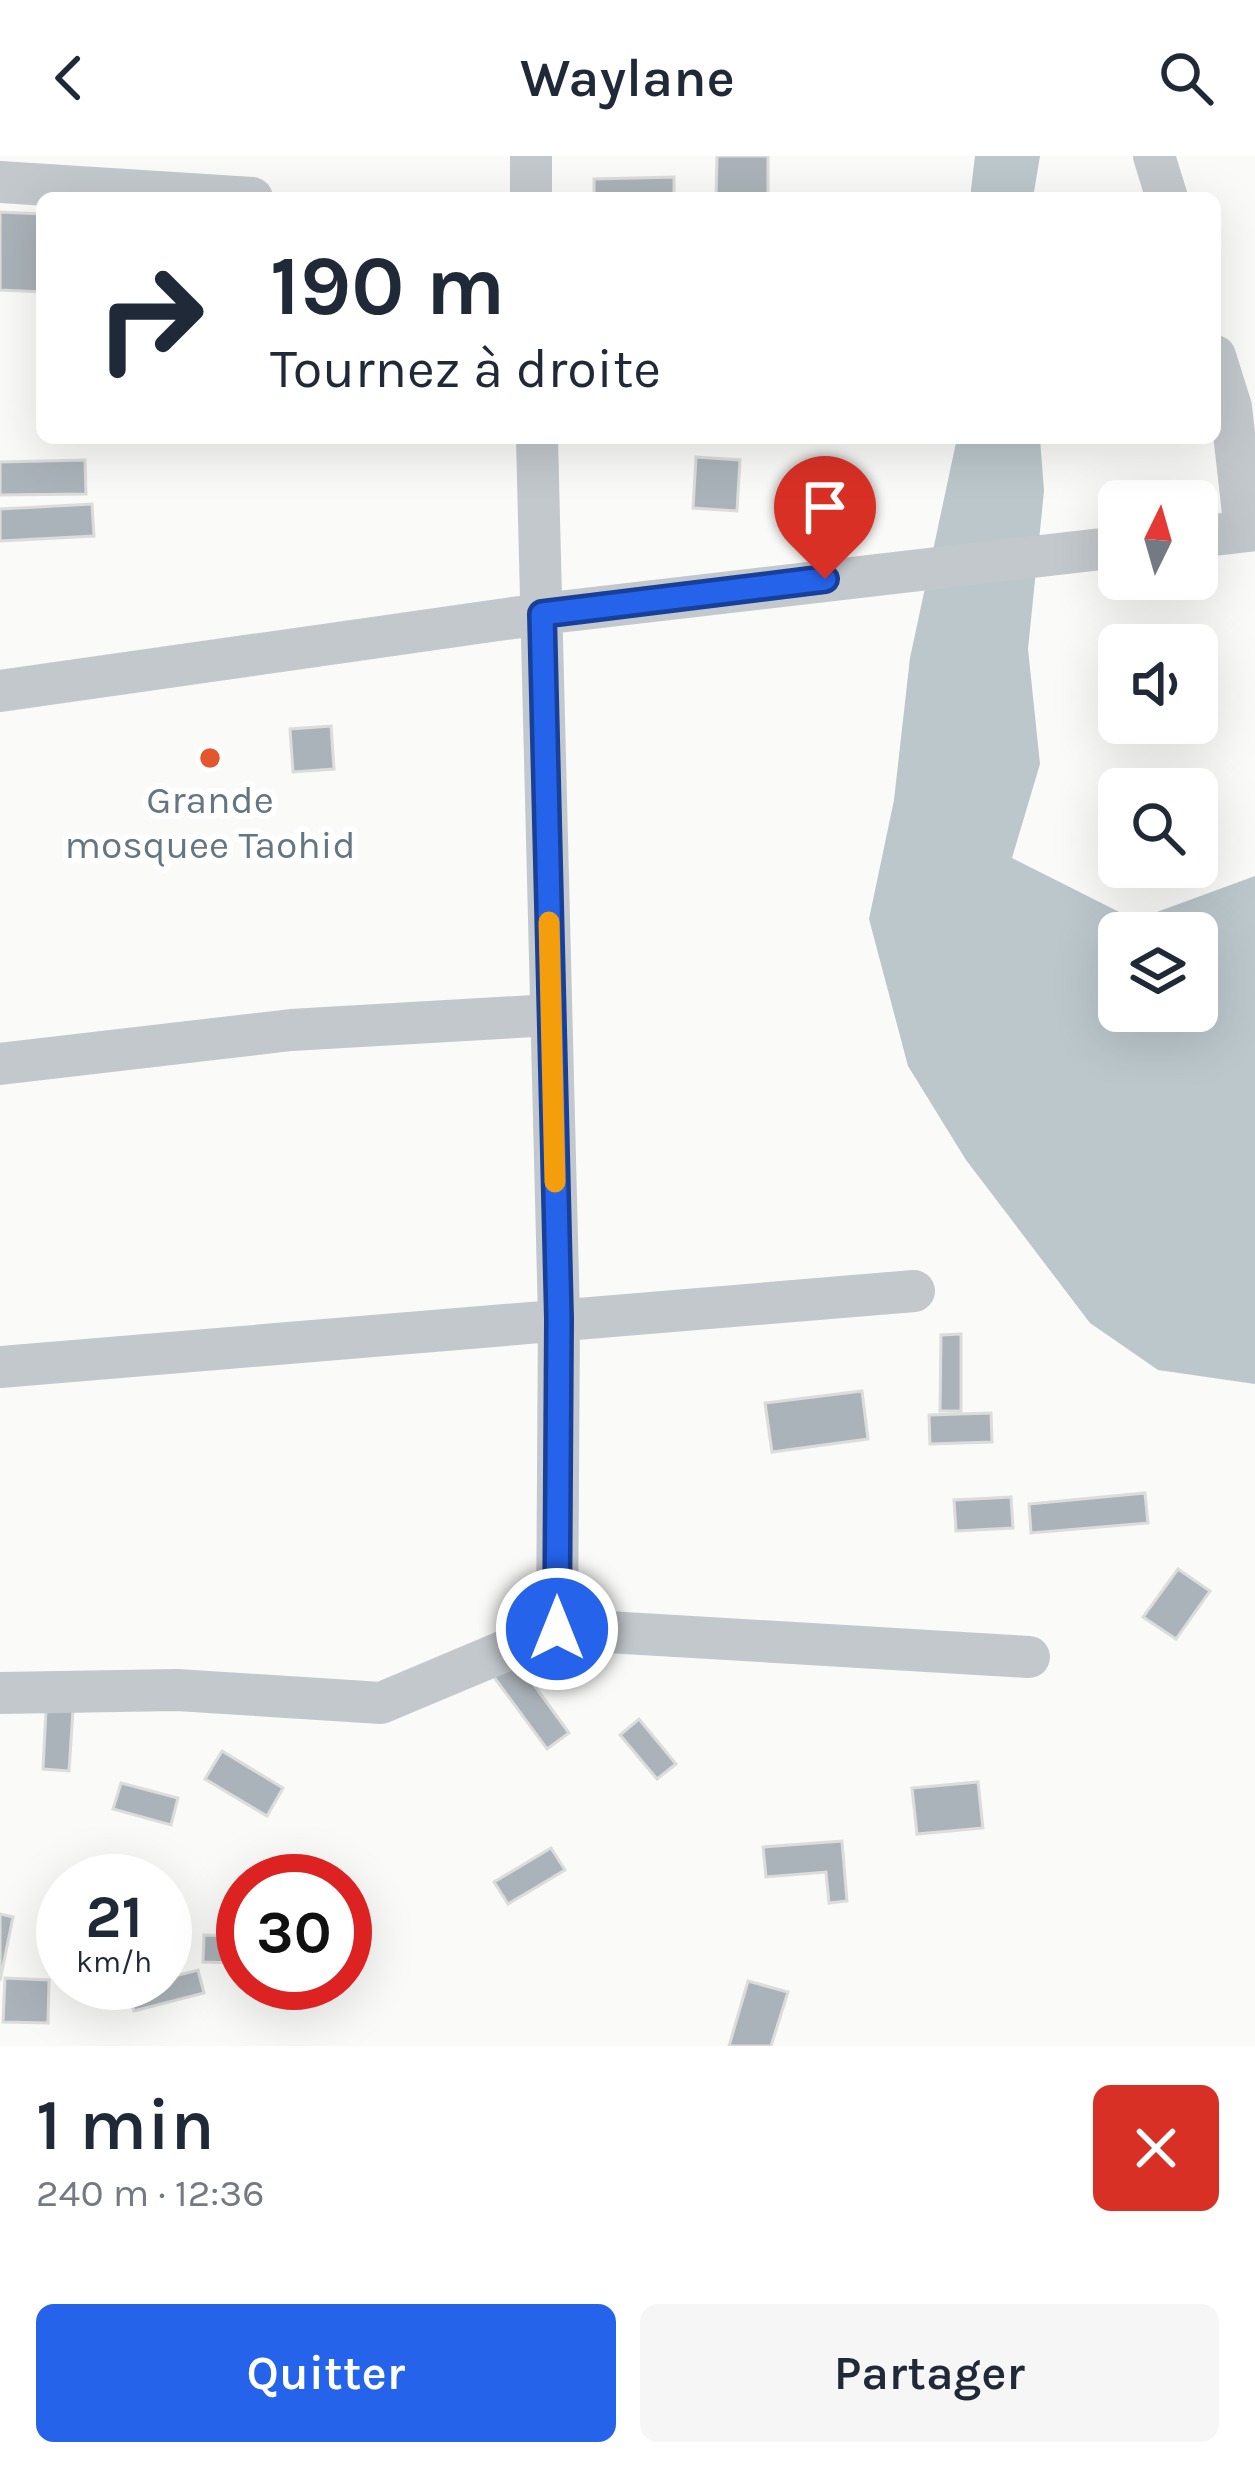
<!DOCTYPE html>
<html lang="fr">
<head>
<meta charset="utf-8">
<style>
	body { margin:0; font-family:Karla,sans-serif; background:#f6f6f7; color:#1f2937; height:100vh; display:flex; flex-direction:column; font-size:45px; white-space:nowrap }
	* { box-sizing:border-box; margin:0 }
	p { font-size:39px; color:#747a83 }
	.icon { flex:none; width:66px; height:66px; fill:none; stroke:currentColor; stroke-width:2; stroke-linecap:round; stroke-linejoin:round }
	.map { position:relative; height:1890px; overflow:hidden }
	.sheet { display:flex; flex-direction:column; background:#fff; flex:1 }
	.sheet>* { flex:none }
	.top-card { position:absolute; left:36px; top:36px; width:1185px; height:252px; border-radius:18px; box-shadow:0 12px 48px #0002; background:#fff; color:#1f2937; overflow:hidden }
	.needle { width:78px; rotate:5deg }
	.tools { position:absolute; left:1098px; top:324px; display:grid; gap:24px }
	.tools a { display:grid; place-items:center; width:120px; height:120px; border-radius:18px; background:#fff; box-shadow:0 12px 48px #0002; font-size:60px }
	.speed { position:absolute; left:36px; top:1698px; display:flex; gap:24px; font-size:60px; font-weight:700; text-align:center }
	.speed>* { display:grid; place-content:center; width:156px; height:156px; border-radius:50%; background:#fff; box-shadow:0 12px 48px #0002; line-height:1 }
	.speed small { font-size:30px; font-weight:400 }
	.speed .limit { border:18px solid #d22; background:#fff; color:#111 }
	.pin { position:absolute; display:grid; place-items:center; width:102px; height:102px; color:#fff; margin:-123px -51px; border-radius:50% 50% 50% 0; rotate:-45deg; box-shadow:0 0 12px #0007 }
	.pin .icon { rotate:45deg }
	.me { position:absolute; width:132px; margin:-66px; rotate:0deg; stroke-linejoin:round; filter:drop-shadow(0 0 9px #0008) }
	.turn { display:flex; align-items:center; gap:42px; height:252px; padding:0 36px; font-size:54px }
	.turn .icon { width:156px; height:156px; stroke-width:2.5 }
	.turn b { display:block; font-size:84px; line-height:102px }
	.round { display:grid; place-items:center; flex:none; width:126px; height:126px; border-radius:18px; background:#f6f6f7 }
	.summary { display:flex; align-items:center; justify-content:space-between; height:204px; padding:0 36px }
	h1 { font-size:72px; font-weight:600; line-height:90px }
	.button { display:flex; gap:24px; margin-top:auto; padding:24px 36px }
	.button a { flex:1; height:138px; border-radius:18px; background:#2563eb; color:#fff; font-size:48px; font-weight:600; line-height:138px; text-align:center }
	.button a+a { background:#f6f6f7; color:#1f2937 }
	header { display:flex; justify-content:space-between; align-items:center; height:156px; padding:0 36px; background:#fff; font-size:54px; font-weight:600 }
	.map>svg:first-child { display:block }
	.water { fill:#bbc7cb; fill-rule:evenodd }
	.building { fill:#aab3b9; stroke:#dcdcda; stroke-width:3 }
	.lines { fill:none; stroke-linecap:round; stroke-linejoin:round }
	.minor { stroke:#c3c8cc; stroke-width:42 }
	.route-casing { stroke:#184099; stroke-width:30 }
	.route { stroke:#2563eb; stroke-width:21 }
	.slow { stroke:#f59e0b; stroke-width:21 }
	.poi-dot { fill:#e4572e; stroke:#fff; stroke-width:4.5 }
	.labels { text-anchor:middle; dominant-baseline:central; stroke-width:12; stroke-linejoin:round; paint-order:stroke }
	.poi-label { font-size:39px; fill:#657683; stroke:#fff }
</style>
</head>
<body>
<header><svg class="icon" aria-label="back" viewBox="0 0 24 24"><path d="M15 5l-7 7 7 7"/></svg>Waylane<svg class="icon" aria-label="search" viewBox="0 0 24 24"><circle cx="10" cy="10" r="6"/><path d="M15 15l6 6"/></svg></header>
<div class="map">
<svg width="1255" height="1890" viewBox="0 0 1255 1890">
	<rect width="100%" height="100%" fill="#fafaf8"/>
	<!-- water -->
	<path class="water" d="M975,0h65l-7,42h-63z
		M957,282h83l4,53 -16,158 12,115 -28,94 123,62 120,-44v508l-97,-14 -68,-47 -124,-163 -58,-94 -39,-147 25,-119 16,-142zM1119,777h78v78h-78z"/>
	<!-- building -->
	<path class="building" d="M717,0h51v42h-52z
		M674,21v21h-80v-19z
		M0,56l42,2v78l-42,-2z
		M696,301l44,3 -3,51 -44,-3z
		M85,304l1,34 -86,1v-33z
		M92,348l2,32 -94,5v-32z
		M331,570l3,43 -41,3 -3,-43z
		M961,1178v77h-21l1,-76z
		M862,1235l6,48 -96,13 -7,-49z
		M991,1257l1,29 -62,2 -1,-29z
		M1145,1337l3,30 -117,10 -2,-29z
		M1011,1341l2,31 -57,3 -2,-31z
		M1178,1413l32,22 -34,48 -33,-22z
		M513,1500l56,77 -22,16 -56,-76z
		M46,1553l27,1 -4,61 -26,-2z
		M639,1563l37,45 -19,15 -37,-44z
		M222,1595l61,37 -16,28 -62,-37z
		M978,1626l5,46 -66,6 -5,-46z
		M121,1627l57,15 -7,27 -58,-16z
		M842,1685l5,60 -18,2 -3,-31 -60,5 -3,-30z
		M551,1692l14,22 -57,34 -14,-22z
		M0,1758l13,3 -13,64z
		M204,1779l39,1v27l-40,-1z
		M198,1814l6,23 -70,18 -6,-23z
		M5,1822l44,2 -1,43 -45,-1z
		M748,1825l40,11 -17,54h-42z"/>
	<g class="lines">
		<!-- minor -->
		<path class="minor" d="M1154,0l13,42
			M0,26l252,16
			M531,42v-42
			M1215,200l16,51 14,124
			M537,282l22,881 -2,310
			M1197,381l58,-7
			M0,535l541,-77 578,-67
			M0,908l291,-34 260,-15
			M0,1211l914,-76
			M0,1537l177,-3 204,13 176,-74 472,28"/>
	</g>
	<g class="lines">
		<defs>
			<path id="route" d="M557,1473l2,-310 -17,-705 283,-35"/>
		</defs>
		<!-- route casing -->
		<use href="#route" class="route-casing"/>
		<!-- route -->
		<use href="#route" class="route"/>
		<!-- slow -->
		<path class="slow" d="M549,766l6,260"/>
	</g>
	<!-- markers -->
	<circle class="poi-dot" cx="210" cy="602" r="12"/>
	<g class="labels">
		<!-- poi labels -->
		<g class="poi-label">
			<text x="210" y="644">Grande<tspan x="210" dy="45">mosquee Taohid</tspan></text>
		</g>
	</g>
</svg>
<div class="tools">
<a><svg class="needle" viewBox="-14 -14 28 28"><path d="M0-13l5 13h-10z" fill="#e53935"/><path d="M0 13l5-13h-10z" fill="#747a83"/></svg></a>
<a><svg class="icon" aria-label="sound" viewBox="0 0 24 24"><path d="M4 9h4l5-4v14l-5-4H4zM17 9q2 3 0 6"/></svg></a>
<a><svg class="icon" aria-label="search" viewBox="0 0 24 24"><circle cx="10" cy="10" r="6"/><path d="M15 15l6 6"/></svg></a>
<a><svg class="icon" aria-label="layers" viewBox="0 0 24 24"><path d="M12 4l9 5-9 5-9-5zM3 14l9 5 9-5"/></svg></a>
</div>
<div class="speed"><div>21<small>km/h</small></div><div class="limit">30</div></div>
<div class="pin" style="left:825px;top:423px;background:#d93025"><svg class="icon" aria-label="arrive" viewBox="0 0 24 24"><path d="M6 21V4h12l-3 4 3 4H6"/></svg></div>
<svg class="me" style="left:557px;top:1473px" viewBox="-20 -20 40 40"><circle r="17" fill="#2563eb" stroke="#fff" stroke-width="3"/><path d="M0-11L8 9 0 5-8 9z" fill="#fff"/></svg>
<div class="top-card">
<div class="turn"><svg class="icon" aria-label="right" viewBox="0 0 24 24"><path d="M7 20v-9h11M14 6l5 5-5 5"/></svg><div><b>190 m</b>Tournez à droite</div></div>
</div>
</div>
<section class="sheet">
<div class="summary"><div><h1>1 min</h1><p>240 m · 12:36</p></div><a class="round" style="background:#d93025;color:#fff"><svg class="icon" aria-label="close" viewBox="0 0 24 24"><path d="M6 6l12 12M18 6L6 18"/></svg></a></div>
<div class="button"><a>Quitter</a><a>Partager</a></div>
</section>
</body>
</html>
